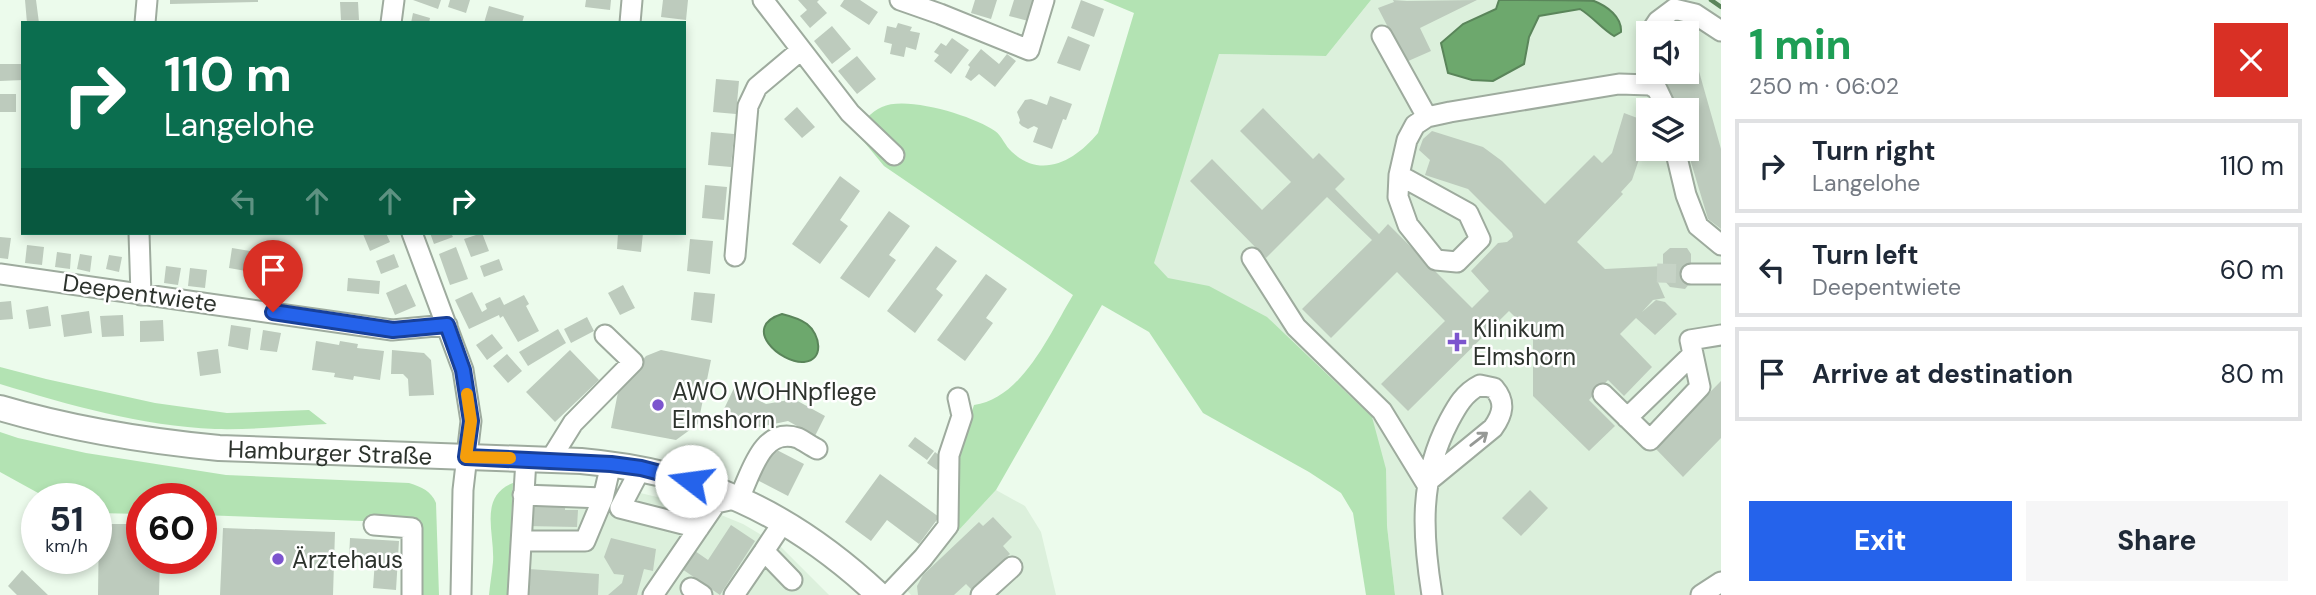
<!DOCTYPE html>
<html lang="en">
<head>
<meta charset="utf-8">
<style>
	body { margin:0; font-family:"DM Sans",sans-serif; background:#f6f6f7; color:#1f2937; height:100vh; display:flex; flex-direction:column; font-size:26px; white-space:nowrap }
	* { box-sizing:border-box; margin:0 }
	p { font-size:23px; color:#747a83 }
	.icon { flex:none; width:38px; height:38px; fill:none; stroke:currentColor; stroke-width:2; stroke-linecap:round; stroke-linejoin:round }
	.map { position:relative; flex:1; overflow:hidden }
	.panel { display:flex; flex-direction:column; background:#fff; width:595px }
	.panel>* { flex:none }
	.hud { position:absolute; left:21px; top:21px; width:665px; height:214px; border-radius:0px; box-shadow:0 4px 10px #0003; background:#0b6e4f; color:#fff; overflow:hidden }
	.tools { position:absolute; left:1636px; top:21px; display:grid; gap:14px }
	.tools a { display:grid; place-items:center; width:63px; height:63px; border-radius:0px; background:#fff; box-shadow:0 4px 10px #0003; font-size:35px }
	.speed { position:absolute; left:21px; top:483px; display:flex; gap:14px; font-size:35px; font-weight:700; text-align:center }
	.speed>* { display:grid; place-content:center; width:91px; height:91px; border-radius:50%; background:#fff; box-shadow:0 4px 10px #0003; line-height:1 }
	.speed small { font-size:18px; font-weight:400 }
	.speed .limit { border:10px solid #d22; background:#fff; color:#111 }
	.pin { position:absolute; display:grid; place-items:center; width:60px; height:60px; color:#fff; margin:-72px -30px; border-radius:50% 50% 50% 0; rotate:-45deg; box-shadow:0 0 7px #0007 }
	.pin .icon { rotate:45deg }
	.me { position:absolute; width:77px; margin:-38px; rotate:285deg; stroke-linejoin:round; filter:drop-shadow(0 0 5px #0008) }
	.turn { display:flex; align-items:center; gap:24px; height:147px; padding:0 28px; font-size:32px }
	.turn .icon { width:91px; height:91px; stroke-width:2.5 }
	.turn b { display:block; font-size:49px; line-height:60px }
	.lanes { display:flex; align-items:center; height:66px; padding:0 28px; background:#0003; justify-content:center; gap:35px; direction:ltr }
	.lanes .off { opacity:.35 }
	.round { display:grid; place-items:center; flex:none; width:74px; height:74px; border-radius:0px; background:#f6f6f7 }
	.overview { display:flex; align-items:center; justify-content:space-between; height:119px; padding:0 28px }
	h1 { font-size:42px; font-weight:800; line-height:52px; color:#1e9e55 }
	.primary-button { display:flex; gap:14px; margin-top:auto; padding:14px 28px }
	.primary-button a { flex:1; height:80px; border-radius:0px; background:#2563eb; color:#fff; font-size:28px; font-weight:800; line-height:80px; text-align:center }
	.primary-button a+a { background:#f6f6f7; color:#1f2937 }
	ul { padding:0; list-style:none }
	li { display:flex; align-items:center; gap:21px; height:94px; margin:0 14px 10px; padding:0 14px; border:4px solid #e0e1e3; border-radius:0px }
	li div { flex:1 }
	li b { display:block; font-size:26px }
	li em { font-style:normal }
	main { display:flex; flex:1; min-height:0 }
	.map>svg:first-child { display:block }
	.built { fill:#dcf0dc; fill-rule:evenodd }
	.green { fill:#b3e3b3 }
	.water { fill:#6da86d; stroke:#5a855a; stroke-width:2 }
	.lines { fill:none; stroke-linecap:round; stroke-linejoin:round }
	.stream { stroke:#5a855a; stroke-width:4.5 }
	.building { fill:#bdcbbd }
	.minor-tunnel { stroke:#c6d3c6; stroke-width:19; stroke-dasharray:19 10; stroke-linecap:butt }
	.minor-casing { stroke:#9eab9e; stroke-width:23 }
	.major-casing { stroke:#9eab9e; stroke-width:28 }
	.minor { stroke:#fff; stroke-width:19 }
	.major { stroke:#fff; stroke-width:24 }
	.oneway { stroke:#969996 }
	.route-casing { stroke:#184099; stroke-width:18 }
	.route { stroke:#2563eb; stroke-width:12 }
	.slow { stroke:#f59e0b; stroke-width:12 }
	.poi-dot { fill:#7c54ce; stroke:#fff; stroke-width:2.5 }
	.labels { text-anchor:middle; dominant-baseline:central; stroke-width:5; stroke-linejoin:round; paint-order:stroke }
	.street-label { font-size:24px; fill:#2d332d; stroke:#fff }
	.poi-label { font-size:24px; fill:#2d332d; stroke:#fff; text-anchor:start }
</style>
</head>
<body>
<main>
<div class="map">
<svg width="1721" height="595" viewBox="0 0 1721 595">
	<rect width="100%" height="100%" fill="#ecfbec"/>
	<!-- built -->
	<path class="built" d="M1371,0h350v593l-3,2h-323l-8,-69 -267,-256 99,-216 107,2zM1648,33h39v39h-39zM1648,110h39v39h-39z
		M513,483l67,2 56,7 68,16 39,16 37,22 49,49h-321z
		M996,490l29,16 16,26 15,63h-145l-6,-7z"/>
	<!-- green -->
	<path class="green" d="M1103,0h268l-45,56 -107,-2 -65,209 14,15 41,8 58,31 105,100 14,52 1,57 8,69h-29l-13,-82 -12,-20 -32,-21 -106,-59 -54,-81 -47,-27 -106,185 -38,41 -4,-39 2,-34 18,-53c48,-6 76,-72 99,-110l-189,-129 -29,-35c7,-9 16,-19 27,-24 24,-12 92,9 113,24 7,5 10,15 17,21 30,28 64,8 86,-19l36,-120z
		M0,367l46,12 109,24 72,10 82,-3 18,14c-37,2 -75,6 -112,5 -73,-3 -146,-24 -215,-45z
		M0,432l18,6 68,15 140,22 183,8c13,4 22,8 27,20l3,92h-21l-1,-72 -216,-8v-16h-59v15l-46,-1v-14h-47l-49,-27z
		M513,483l-5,112h-19c1,-11 3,-22 4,-33 2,-29 -15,-65 20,-79z"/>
	<!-- water -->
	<path class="water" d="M1499,0c17,0 84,0 95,1 13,5 28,16 27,31l-7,4c-12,-7 -21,-19 -34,-27l-41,7 -10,21 -5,27 -31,17 -21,-1 -24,-7 -7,-30 22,-19 33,-15z
		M782,314c8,2 18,5 25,10 13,10 18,36 -3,38 -23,2 -64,-35 -22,-48z"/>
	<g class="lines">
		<!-- stream -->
		<path class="stream" d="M1711,0l10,7"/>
	</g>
	<!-- building -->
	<path class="building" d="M25,0h11l3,23h-12z
		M170,0h88v2l-88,2z
		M413,0h28l-3,9z
		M450,0h20l-4,13 -18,-6z
		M586,0h25l-1,10 -25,-3z
		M663,0h25l-2,20 -25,-3z
		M798,0h21l-2,2 10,11 -17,15 -10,-12 7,-6z
		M844,0h16l18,12 -9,13 -29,-19z
		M975,0h22l-6,19 -20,-6z
		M1014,0h25l-7,22 -23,-6z
		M1081,0l23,9 -10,28 -23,-9z
		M1393,0l14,1 70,-1 -57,28 11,23 -25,11 -28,-54 16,-6z
		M340,2h18l1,18h-18z
		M489,6l35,10 -2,7h-38z
		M413,13l17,5 -1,5h-18z
		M898,23l14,4 -2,4 10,2 -4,17 -10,-3 -2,10 -14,-3 2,-10 -8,-2 3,-16 9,2z
		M832,26l19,23 -19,15 -18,-23z
		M1687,29l34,120v80l-13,-10 -21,-70v-39h-12l-11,-38h23v-39l-15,-1z
		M1068,36l22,9 -10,26 -23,-8z
		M952,38l17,12 -18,24 -17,-13 5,-6 -5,-3 7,-9 5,3z
		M981,49l18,15 8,-10 9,7 -21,26 -16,-13 -8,7 -6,-4 5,-10 -2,-2z
		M857,56l19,23 -19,15 -19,-23z
		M0,64h23v16l-23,1z
		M716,79l23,2 -3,33 -23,-2z
		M0,94h16v18h-16z
		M1050,96l22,8 -6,16 -3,-1 -11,30 -19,-7 5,-14 -4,-2 -6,3 -6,-3 -3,-3 1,-3 -3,-8 8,-12 6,-1 16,6z
		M797,107l18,20 -13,11 -18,-19z
		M1263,108l50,51 6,-6 26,26 -10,10 44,45 9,-10 84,84 17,-17 -18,-20 27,-28 9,-1 6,-5 -1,-4 -44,-44 -43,-14 5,-15 -11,-10 4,-11 9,-8 51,16 19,14 43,43 49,-49 8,8 10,-10 12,-40 24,9v11l-16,47 -11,12 2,2 -46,48 28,27 58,-3v-12l7,-6h17l4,6v28l-6,7 -15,-2 -7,-8 -6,1 8,18 -12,2 -11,12 14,-12 9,2 12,12 -22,21 -19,-17 -16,16 32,33 -28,29 -16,-16 -19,20 26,26 -26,25 -56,-55v-61l-24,-24 -101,100 -27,-27 64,-63 -48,-49 -66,66 -29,-29 70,-69 -45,-43 -61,61 -76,-77 22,-22 50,51 29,-28 -51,-51z
		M711,132l23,2 -3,33 -23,-2z
		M840,176l20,15 -20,29 8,6 -28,38 -28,-20z
		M705,185l22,2 -3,33 -22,-2z
		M889,211l21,15 -21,29 7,5 -27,38 -29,-20z
		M366,233h20l4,9 -20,9 -7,-17z
		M430,233h21l2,4 -19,7z
		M482,233l7,18 -18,6 -7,-18z
		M618,233h25l-2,19 -24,-3z
		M0,237l11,1 -3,21 -8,-1z
		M690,239l23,2 -3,33 -23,-3z
		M27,245l17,2 -2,18 -17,-2z
		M936,246l21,15 -21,28 7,6 -28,38 -28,-22z
		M456,247l12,32 -18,6 -11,-31z
		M232,248l35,6 -4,20 -34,-6z
		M57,252l14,2 -1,15 -15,-2z
		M80,254l12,2 -2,16 -13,-3z
		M394,254l5,13 -18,7 -5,-13z
		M109,255l13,2 -3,15 -13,-3z
		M499,259l4,11 -19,7 -4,-11z
		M166,266l15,2 -3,17 -14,-2z
		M190,268l17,2 -2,18 -17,-2z
		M986,274l21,15 -21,29 7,5 -28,38 -28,-21z
		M348,278l32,3 -1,13 -32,-3z
		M406,284l10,22 -21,9 -9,-22z
		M623,285l12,23 -15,7 -12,-22z
		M472,292l10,20 5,-3 -2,-5 15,-7 4,8 20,-10 5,9 -3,2 13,25 -21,11 -15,-26 -3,2 -1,-3 -30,14 -14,-29z
		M694,292l21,2 -3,29 -21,-3z
		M11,301l2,18 -13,1v-18z
		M48,306l3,20 -22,3 -3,-19z
		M89,311l3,22 -28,4 -3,-22z
		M123,315l1,21 -22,1 -2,-21z
		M587,317l7,14 -23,12 -7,-14z
		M163,320l1,21 -24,1v-21z
		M231,325l20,3 -3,22 -20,-4z
		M558,329l8,14 -38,23 -9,-14z
		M263,330l18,3 -4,19 -17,-2z
		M492,334l11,14 -16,12 -11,-15z
		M316,341l23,4 1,-4 18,3 -1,4 27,3 -4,29 -26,-4 -1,4 -19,-3 1,-4 -23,-3z
		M218,349l3,24 -21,3 -3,-24z
		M392,350l32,3 7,7 3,35 -25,1 -1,-17 -5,-5h-12z
		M570,350l29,30 -44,42 -29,-30z
		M661,350l50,10 -13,64 -22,16 -65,-12 8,-41 27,-31z
		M507,354l15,17 -14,12 -15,-17z
		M1721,381v57l-38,39 -28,-29z
		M734,388l32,16 28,-5 31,17 -10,20 -27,-15 -28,6 -36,-18z
		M915,437l19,14 -7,9 -19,-14z
		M773,448l31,16 -16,32 -31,-16z
		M935,452l10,8 -8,10 -10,-7z
		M880,474l59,43 -20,27 -32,-24 -16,21 -26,-19z
		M532,487h34l-1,23h13l-1,17 -51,-1z
		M1530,490l18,18 -27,28 -19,-18z
		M993,517l19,20 -9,9 7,8 -38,36 -6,-6 -12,11h-36l-1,-9 6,-11 56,-53 4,4z
		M99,524h43v34h18l-1,37h-61z
		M731,525l24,16 -35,54 -38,-26 13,-18 13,9z
		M223,528l112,4 -2,63h-113z
		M350,538l49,3 -3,49 -23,-2 2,-28 -26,-1z
		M611,538l45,11 -3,22 -9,-2 -7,26h-29l14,-12 2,-8 -10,-1 -10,-17z
		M529,569l70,5 -1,21h-71z
		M22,570l26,25h-31l-9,-9z"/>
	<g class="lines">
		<!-- minor-tunnel -->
		<path class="minor-tunnel" d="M1657,273l34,1"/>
		<defs>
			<path id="minor" d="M763,0l87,113 44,42
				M900,0l40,14 89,36 15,-50
				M145,23l2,-23
				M391,23l3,-23
				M630,23l2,-23
				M1650,33l8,-12 16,-12 21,5 26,17
				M1382,36l45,81
				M1675,149l11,46 12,31 23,19
				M1399,175l69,38 12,26 -23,23 -21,-2 -28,-35 -10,-28 1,-22 8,-35 8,-15 12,-8 23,-5 169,-28 31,1 7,4 10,21
				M139,233l2,62
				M412,233l51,137 8,51 -8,69 -2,105
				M735,256l13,-150 9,-19 44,-37
				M1252,258l44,69 86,84 44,72
				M0,274l392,56 55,-5
				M1691,274h30
				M1603,394l47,46 50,-53 -10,-47 31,-5
				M1627,418l66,-64
				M550,460l23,-37 60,-61 -28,-27
				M641,468l-21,40 79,20
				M1426,483l67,-55c10,-14 13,-26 1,-40l-14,-3c-16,8 -23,21 -31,36 -30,57 -27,112 -17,174
				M523,495l80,3
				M784,521l-20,30 28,29
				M374,525l38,3v67
				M522,541h63l18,-43 8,-34
				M691,588l11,7
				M518,595l8,-136
				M653,595l63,-92 23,-5c12,-23 22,-72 59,-60 6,3 13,8 19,11
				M734,595l30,-44
				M888,595l35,-37 25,-32 1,-71 13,-39 -4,-18
				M981,595l31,-28
				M1701,595l20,-13"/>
			<g id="major">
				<path id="s1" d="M0,408c71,21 145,33 219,40l362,13c122,11 209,51 298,134"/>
			</g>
		</defs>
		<!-- minor casing -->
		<use href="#minor" class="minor-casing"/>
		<!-- major casing -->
		<use href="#major" class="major-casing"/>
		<!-- minor -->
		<use href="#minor" class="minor"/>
		<!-- major -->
		<use href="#major" class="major"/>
	</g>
	<!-- one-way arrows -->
	<defs><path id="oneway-shaft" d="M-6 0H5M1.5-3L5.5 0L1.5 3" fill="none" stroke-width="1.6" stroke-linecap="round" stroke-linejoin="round" transform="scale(1.75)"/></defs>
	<use class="oneway" href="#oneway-shaft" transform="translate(1479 439) rotate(-38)"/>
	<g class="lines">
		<defs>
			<path id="route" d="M273,312l120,18 54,-5 16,45 8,51 -5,36 145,7 30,4 50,13"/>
		</defs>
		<!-- route casing -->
		<use href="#route" class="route-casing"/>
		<!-- route -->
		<use href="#route" class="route"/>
		<!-- slow -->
		<path class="slow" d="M467,394l4,27 -5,36 44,1"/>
	</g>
	<!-- markers -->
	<g class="poi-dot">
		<path d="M1453.5 331.5h7v7h7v7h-7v7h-7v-7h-7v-7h7z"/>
		<circle cx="658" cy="405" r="7"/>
		<circle cx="278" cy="559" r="7"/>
	</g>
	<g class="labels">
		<!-- street labels -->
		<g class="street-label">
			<text transform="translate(140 293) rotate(8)">Deepentwiete</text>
			<text stroke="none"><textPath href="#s1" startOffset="334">Hamburger Straße</textPath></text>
		</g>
		<!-- poi labels -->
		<g class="poi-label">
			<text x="1473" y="328">Klinikum<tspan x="1473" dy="28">Elmshorn</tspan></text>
			<text x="672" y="391">AWO WOHNpflege<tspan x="672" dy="28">Elmshorn</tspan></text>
			<text x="292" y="559">Ärztehaus</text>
		</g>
	</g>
</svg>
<div class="tools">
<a><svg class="icon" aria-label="sound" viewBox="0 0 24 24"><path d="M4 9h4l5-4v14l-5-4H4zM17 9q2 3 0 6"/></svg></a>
<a><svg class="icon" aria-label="layers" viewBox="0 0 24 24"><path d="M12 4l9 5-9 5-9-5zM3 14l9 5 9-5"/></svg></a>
</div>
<div class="speed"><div>51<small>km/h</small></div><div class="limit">60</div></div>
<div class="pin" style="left:273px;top:312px;background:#d93025"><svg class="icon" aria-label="arrive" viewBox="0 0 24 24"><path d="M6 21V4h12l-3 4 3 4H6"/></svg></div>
<svg class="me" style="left:691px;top:481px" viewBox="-20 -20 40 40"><circle r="19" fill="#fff"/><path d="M0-13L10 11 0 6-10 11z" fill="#2563eb"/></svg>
<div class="hud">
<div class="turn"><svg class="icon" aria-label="right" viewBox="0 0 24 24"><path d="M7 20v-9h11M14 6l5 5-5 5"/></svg><div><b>110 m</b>Langelohe</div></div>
<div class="lanes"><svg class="icon off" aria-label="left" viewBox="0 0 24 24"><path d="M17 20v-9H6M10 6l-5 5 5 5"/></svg><svg class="icon off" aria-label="ahead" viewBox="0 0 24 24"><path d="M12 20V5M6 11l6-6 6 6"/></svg><svg class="icon off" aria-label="ahead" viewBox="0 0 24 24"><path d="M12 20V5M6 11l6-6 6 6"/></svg><svg class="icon" aria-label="right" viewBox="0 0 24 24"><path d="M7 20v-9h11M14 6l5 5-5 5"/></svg></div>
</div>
</div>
<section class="panel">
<div class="overview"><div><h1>1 min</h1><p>250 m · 06:02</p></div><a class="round" style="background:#d93025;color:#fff"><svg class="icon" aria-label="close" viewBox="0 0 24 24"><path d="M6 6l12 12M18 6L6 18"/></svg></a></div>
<ul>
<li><svg class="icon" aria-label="right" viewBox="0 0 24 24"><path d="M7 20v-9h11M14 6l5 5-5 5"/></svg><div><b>Turn right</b><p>Langelohe</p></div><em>110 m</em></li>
<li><svg class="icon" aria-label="left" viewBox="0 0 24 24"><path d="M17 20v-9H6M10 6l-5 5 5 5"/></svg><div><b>Turn left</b><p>Deepentwiete</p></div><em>60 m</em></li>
<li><svg class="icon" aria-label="arrive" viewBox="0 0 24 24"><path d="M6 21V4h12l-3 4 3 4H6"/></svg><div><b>Arrive at destination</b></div><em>80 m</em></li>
</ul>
<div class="primary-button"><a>Exit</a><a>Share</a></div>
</section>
</main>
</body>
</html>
